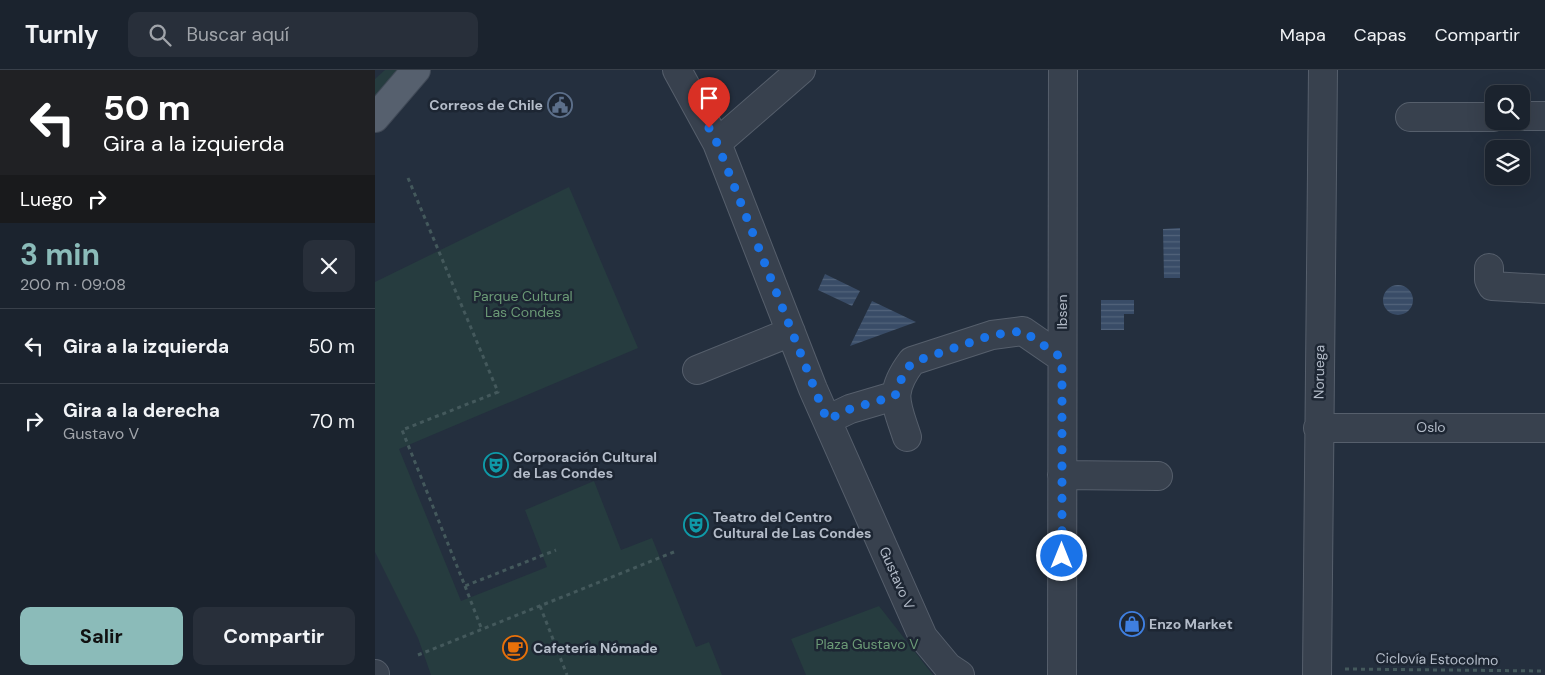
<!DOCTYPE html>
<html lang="es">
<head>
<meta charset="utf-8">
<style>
	body { margin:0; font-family:"DM Sans",sans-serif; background:#282f3a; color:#f1f3f6; height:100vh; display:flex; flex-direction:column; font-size:19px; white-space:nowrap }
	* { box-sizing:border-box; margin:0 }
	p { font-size:16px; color:#a0a4aa }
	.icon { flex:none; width:28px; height:28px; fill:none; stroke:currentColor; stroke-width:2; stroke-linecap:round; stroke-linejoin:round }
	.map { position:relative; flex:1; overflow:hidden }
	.details { display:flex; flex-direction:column; background:#1b232e; width:375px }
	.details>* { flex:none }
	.banner { background:#202124; color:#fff; overflow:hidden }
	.fabs { position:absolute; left:1110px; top:15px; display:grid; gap:10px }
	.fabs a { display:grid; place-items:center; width:45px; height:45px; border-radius:10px; background:#1b232e; box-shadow:0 5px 20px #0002,0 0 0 1px #39404a; font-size:25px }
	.pin { position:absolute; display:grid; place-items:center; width:42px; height:42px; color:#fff; margin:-51px -21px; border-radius:50% 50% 50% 0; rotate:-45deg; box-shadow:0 0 5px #0007 }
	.pin .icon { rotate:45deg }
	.me { position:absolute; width:55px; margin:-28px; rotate:0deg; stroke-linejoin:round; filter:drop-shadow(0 0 4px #0008) }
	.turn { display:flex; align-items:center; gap:18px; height:105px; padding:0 20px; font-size:22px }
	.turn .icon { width:65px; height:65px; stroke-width:2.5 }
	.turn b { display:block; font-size:35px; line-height:42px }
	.then { display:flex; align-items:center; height:48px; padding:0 20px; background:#0003; gap:10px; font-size:19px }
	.round { display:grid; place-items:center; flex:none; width:52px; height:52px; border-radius:10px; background:#282f3a }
	.overview { display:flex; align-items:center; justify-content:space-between; height:85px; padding:0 20px }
	h1 { font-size:30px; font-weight:700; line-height:38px; color:#8bbbb9 }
	.primary-button { display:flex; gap:10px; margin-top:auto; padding:10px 20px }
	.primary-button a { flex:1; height:58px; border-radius:10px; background:#8bbbb9; color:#111; font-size:20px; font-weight:700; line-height:58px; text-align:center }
	.primary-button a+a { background:#282f3a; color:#f1f3f6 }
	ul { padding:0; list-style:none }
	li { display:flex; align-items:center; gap:15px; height:75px; padding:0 20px; border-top:1px solid #39404a }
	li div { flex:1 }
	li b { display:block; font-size:19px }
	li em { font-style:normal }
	header { display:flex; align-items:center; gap:30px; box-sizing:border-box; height:70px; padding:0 25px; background:#1b232e; border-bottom:1px solid #39404a }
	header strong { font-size:24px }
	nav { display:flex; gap:28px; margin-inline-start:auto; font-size:18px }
	.search { width:350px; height:45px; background:#282f3a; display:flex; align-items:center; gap:12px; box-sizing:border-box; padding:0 18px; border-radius:10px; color:#a0a4aa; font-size:19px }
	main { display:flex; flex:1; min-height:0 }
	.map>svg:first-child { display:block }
	.green { fill:#263c3f }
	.water { fill:url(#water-rules) }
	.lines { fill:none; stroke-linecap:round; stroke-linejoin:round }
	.minor-casing { stroke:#565f6c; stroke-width:30 }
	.major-casing { stroke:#414a57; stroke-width:30 }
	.path { stroke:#44595c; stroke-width:3; stroke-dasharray:4 4; stroke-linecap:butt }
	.minor { stroke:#38414e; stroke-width:28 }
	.major { stroke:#56606e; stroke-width:28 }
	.route { stroke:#1a73e8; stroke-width:9; stroke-dasharray:0 16.2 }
	.labels { text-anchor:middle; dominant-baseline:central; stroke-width:5; stroke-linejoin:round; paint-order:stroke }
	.poi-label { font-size:14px; font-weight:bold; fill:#b4bcc9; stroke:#1d2633; text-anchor:start }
	.park-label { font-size:14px; fill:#6b9a76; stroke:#1d2633 }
	.street-label { font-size:14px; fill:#b4bcc9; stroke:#1d2633 }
</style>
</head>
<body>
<header>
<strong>Turnly</strong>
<div class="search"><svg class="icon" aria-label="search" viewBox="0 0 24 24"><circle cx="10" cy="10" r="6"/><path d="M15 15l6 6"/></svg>Buscar aquí</div>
<nav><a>Mapa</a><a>Capas</a><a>Compartir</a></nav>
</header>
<main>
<section class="details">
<div class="banner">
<div class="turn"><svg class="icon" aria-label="left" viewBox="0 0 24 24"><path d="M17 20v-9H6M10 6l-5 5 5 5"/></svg><div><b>50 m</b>Gira a la izquierda</div></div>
<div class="then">Luego<svg class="icon" aria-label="right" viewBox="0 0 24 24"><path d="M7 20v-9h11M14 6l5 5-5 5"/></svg></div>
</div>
<div class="overview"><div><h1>3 min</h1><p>200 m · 09:08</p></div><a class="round"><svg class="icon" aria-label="close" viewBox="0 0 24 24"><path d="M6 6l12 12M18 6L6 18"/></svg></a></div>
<ul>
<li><svg class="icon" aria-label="left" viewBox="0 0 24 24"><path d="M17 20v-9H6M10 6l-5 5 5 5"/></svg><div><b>Gira a la izquierda</b></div><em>50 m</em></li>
<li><svg class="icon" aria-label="right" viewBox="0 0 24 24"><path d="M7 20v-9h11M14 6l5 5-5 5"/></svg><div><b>Gira a la derecha</b><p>Gustavo V</p></div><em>70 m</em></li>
</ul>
<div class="primary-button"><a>Salir</a><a>Compartir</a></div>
</section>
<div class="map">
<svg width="1170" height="605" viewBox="0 0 1170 605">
	<defs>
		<pattern id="water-rules" width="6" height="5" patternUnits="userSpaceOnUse" patternTransform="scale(1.25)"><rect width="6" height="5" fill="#394c67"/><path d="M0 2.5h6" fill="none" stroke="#53647b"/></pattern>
	</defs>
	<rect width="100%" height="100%" fill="#242f3e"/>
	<!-- green -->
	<path class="green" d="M10,0h19l-29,35v-26z
		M194,117l69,161 -239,101 62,152 86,-34 -22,-57 69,-29 27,69 31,-12 44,109 13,-5 13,33h-291l-13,-37 -43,-86v-270z
		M504,536l54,69h-127l-15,-36z"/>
	<!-- water -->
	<path class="water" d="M805,158v50h-16l-1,-49z
		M450,204l35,17 -8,15 -34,-16z
		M1008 230a15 15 0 1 1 30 0a15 15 0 1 1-30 0Z
		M726,230h33v14h-10v16h-23z
		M497,231l44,21 -66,24z"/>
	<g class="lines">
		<defs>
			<path id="minor" d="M302,0l40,73 96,246 110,248 25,30 12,8
				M1146,46h24
				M1035,47h84
				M342,73l84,-73
				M1114,198v12l3,6 53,3
				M322,300l94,-38
				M452,350l23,-11 44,-13
				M943,358h227
				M532,367c-11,-34 -19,-44 5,-76l80,-26 31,-4 39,27
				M687,405l96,1
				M0,604v1
				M687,605l1,-605
				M942,605l6,-605"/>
			<path id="major" d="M0,48l41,-48"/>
		</defs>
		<!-- minor casing -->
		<use href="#minor" class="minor-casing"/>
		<!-- major casing -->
		<use href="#major" class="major-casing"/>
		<!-- path -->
		<path class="path" d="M33,108l90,214 -96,38 63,156 91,-36
			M90,516l17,44
			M165,536l27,69
			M43,585l256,-103
			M970,599l200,2"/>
		<!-- minor -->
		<use href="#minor" class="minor"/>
		<!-- major -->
		<use href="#major" class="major"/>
	</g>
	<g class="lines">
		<!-- route -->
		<path class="route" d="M334,58l8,15 110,277 23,-11 45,-13 9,-24 9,-10 79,-27 31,-4 39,27v198"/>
	</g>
	<!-- icons -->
	<defs>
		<symbol id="civic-ring" viewBox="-11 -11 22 22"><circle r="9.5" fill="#1d2633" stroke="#5c6f8a" stroke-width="1.5"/><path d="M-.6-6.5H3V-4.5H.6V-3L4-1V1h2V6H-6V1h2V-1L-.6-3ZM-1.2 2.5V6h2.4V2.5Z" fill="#5c6f8a"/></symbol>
		<symbol id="theatre-ring" viewBox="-11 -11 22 22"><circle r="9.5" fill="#1d2633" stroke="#0f9aa8" stroke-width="1.5"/><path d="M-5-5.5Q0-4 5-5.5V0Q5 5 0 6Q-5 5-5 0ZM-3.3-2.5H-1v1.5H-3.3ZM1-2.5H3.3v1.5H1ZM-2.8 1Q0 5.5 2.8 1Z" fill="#0f9aa8"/></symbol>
		<symbol id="shop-ring" viewBox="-11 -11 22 22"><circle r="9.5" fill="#1d2633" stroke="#3f7fe0" stroke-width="1.5"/><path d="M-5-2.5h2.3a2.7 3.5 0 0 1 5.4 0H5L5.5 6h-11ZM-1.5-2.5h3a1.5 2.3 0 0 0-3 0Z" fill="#3f7fe0"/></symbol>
		<symbol id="cafe-ring" viewBox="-11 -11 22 22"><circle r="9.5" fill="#1d2633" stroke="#e8710a" stroke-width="1.5"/><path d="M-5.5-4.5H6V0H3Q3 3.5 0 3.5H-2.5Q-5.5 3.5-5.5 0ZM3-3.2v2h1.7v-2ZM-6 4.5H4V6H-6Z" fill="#e8710a"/></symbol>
	</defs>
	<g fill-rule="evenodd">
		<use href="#civic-ring" x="171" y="21" width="28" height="28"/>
		<use href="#theatre-ring" x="107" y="381" width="28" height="28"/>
		<use href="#theatre-ring" x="307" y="441" width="28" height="28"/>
		<use href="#shop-ring" x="743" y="540" width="28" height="28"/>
		<use href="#cafe-ring" x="126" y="564" width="28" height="28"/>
	</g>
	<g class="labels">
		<!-- poi labels -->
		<g class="poi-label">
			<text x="168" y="35" text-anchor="end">Correos de Chile</text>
			<text x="138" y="387">Corporación Cultural<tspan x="138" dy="16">de Las Condes</tspan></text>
			<text x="338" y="447">Teatro del Centro<tspan x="338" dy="16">Cultural de Las Condes</tspan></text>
			<text x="774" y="554">Enzo Market</text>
			<text x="158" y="578">Cafetería Nómade</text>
		</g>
		<!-- park labels -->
		<g class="park-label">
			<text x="148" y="226">Parque Cultural<tspan x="148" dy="16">Las Condes</tspan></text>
			<text x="492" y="574">Plaza Gustavo V</text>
		</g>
		<!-- street labels -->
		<g class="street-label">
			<text transform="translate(687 242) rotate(-90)">Ibsen</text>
			<text transform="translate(944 302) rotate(-89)">Noruega</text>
			<text x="1056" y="357">Oslo</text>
			<text transform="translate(522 508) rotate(66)">Gustavo V</text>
			<text transform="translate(1062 589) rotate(1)">Ciclovía Estocolmo</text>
		</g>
	</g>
</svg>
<div class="fabs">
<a><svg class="icon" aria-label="search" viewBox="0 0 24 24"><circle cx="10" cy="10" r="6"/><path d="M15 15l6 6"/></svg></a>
<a><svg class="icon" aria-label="layers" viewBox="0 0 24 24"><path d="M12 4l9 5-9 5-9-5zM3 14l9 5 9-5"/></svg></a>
</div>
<div class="pin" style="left:334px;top:58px;background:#d93025"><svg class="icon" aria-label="arrive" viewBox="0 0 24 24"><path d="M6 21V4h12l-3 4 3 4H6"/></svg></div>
<svg class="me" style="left:687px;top:486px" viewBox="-20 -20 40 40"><circle r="17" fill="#1a73e8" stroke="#fff" stroke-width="3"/><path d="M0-11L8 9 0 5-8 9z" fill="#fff"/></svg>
</div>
</main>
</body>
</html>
